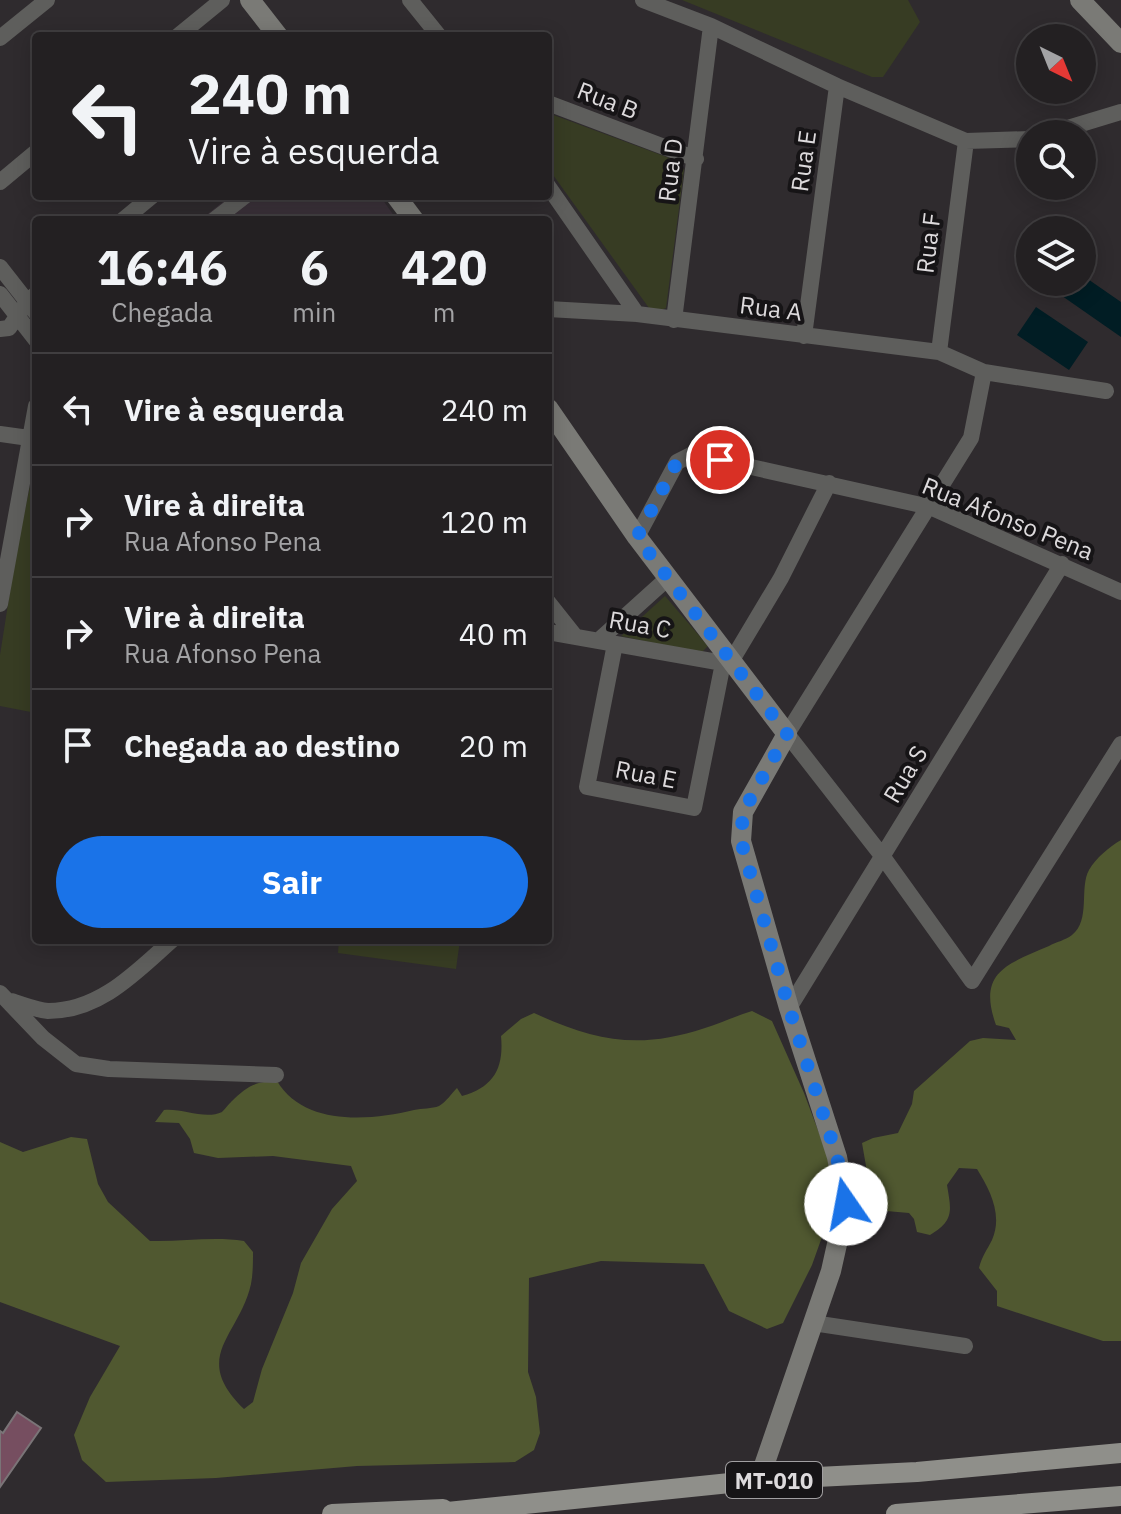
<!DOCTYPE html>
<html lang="pt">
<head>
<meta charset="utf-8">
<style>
	body { margin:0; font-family:"IBM Plex Sans",sans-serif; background:#2f2d2f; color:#f1f3f6; height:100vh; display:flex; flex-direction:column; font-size:30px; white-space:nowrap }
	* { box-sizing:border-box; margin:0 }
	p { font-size:26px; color:#a3a3a5 }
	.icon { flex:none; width:44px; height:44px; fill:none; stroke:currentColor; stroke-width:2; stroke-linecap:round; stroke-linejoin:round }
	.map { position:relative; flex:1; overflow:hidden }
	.sheet { position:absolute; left:32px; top:216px; width:520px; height:728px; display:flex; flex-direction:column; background:#232022; border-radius:8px; box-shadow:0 4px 20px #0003,0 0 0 2px #403e40 }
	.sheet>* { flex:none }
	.hud { position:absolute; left:32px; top:32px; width:520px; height:168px; border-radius:8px; box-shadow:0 4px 20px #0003,0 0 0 2px #403e40; background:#232022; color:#f1f3f6; overflow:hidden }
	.needle { width:52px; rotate:137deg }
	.tools { position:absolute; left:1016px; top:24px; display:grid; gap:16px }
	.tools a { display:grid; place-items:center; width:80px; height:80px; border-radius:50%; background:#232022; box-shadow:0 4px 20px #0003,0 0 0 2px #403e40; font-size:40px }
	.pin { position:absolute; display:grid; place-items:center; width:68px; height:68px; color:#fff; margin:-34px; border:4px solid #fff; border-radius:50%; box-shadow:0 2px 8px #0007 }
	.me { position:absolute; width:88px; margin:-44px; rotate:348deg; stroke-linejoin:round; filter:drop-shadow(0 0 6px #0008) }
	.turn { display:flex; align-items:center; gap:28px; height:168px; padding:0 24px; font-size:36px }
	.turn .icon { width:104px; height:104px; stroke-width:2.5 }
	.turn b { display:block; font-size:56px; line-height:68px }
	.eta { display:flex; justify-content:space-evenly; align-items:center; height:136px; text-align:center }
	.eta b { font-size:48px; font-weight:700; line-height:56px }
	.primary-button { display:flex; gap:16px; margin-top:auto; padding:16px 24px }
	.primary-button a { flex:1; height:92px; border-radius:48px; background:#1a73e8; color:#fff; font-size:32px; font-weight:700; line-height:92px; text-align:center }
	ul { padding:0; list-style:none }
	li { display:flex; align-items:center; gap:24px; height:112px; padding:0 24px; border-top:2px solid #403e40 }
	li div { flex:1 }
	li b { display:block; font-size:30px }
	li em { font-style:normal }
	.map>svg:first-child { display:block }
	.built { fill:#3a3139 }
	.green { fill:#373c23 }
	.forest { fill:#505830 }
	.water { fill:#011d24 }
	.building { fill:#764e60; stroke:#7a7477; stroke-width:2 }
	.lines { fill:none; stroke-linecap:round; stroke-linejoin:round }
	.street { stroke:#5e5e5c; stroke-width:16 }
	.secondary { stroke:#7a7a76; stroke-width:20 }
	.primary { stroke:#8f8f8a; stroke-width:20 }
	.route { stroke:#1a73e8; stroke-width:14; stroke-dasharray:0 25.2 }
	.labels { text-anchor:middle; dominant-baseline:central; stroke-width:8; stroke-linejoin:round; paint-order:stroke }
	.shield { fill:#161416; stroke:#a19fa1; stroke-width:2 }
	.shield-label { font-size:22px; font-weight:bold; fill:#dddadc }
	.street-label { font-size:24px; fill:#dddadc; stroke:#161416 }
</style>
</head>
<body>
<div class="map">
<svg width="1121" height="1514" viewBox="0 0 1121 1514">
	<rect width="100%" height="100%" fill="#2f2b2e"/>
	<!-- built -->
	<path class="built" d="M230,196h150l17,24h-197z"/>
	<!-- green -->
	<path class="green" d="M682,0h226l12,22 -37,55h-11z
		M548,113l132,49 4,8 -18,138 -8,3 -9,-3 -101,-140z
		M36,458v255l-36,-7v-51l17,-108z
		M665,596l43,50 -7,7 -80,-17z
		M339,940h121l-4,29 -118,-16z"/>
	<!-- forest -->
	<path class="forest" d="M1121,840v501h-18l-106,-35v-15l-18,-23c3,-12 8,-18 13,-28 11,-25 -2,-50 -15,-71l-18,-1 -12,17c4,25 8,35 -17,50l-13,-3 -3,-13 -5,-6 -45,-4 -2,-10 4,-33 -4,-23 11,-5 25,-5 14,-29 2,-13 56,-50 13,-3 33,2 -7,-12 -13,-3c-19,-53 11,-61 53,-79 7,-4 17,-6 23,-11 19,-15 7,-47 17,-65 7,-12 20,-23 32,-30z
		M752,1011l20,10 32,72 24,64 5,49 -21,59 -29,58 -16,6 -38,-18 -25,-47 -103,-3 -72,17 -1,94 8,25 4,36 -6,17 -19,12 -158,4 -141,12 -110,4 -24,-22 -8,-25 16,-38 30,-51 -120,-44v-160l23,10 48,-15 16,2 11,45 10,18 42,39c32,1 63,-5 94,0l9,11c0,10 0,22 -2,32 -12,53 -61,72 -7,125l9,-7 9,-33 31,-76 8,-30 31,-54 25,-28 -6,-15 -78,-10 -55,2 -24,-5 -4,-14 -11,-16 -24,-1 9,-12c18,-2 41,10 58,2 1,-1 8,-9 9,-10 15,-15 24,-21 46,-21 27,45 92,40 137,29 8,-2 18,-1 25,-4 7,-4 13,-13 18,-18l5,8c32,-9 42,-28 39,-60l20,-17 13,-6c61,28 105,37 171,15 16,-5 31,-12 47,-17z"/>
	<!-- water -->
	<path class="water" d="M1082,275l39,27v35l-79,-55h40z
		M1036,307l52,35 -19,28 -52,-35z"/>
	<!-- building -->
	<path class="building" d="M17,1412l24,16 -41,59v-56l3,2z"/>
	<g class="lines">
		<!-- street -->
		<path class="street" d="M410,0l29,36
			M643,0l68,26 126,60 129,55 64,-2
			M178,36l44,-36
			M0,38l47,-38
			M548,103l148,56
			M1048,134l73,-22
			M0,182l36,-30
			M548,186l89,128
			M123,220l29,-24
			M214,220l31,-24
			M0,267l36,46
			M0,294l36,46
			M548,309l89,5 302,38 45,20 122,19
			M674,320l37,-294
			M0,329l9,-1 18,-26 9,-8
			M804,336l33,-250
			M939,352l27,-211
			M984,372l-13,66 -184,296 96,123 89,124 149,-237
			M0,434l29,4
			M637,537l40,-75 16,-8 237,53 191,85
			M548,602l27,34
			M0,604l36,-198
			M548,632l175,31
			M598,641l71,-64
			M615,644l-28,143 107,21 29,-145
			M723,663l9,-3 49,-82 48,-95
			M0,993l43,45 33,26 33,5 167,6
			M11,1001c11,3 25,9 37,10 52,0 88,-39 124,-71
			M789,1008l273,-444
			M813,1323l152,23"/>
		<!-- secondary -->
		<path class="secondary" d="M250,0l28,36
			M1080,0l41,43
			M396,196l18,24
			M548,408l89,129 150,197 -44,78 -2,29 48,167 48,149 9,47 -15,67 -72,209"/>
		<!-- primary -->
		<path class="primary" d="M332,1514l111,-5
			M428,1514l331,-34 158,-8 204,-19
			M896,1514l225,-18"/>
	</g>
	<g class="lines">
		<!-- route -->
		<path class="route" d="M720,460l-27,-6 -16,8 -40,75 150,197 -44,78 -2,29 48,167 48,149 9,47"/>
	</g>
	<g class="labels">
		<!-- shield labels -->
		<rect class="shield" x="726" y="1462" width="96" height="36" rx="6"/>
		<g class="shield-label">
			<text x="774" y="1480">MT-010</text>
		</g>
		<!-- street labels -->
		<g class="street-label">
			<text transform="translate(608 100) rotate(21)">Rua B</text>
			<text transform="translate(803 161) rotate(-82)">Rua E</text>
			<text transform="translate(670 170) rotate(-83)">Rua D</text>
			<text transform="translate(928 243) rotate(-83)">Rua F</text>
			<text transform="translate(771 308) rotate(7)">Rua A</text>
			<text transform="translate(1008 518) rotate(22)">Rua Afonso Pena</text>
			<text transform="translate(640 624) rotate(10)">Rua C</text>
			<text transform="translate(646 774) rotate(11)">Rua E</text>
			<text transform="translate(905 774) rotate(-59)">Rua S</text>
		</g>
	</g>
</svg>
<div class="tools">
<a><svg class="needle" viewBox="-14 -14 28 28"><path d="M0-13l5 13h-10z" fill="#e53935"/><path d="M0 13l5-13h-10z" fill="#a3a3a5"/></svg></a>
<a><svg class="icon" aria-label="search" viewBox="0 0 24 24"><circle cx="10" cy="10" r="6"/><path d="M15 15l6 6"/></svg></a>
<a><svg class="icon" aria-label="layers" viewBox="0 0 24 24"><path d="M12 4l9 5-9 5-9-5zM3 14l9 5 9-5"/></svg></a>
</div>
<div class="pin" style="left:720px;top:460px;background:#d93025"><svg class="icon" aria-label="arrive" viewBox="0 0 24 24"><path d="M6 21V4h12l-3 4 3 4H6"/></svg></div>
<svg class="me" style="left:846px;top:1204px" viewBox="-20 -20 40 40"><circle r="19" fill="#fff"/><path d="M0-13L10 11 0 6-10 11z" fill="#1a73e8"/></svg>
<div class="hud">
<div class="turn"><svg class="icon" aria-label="left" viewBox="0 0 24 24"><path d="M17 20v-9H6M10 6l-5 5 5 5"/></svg><div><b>240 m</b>Vire à esquerda</div></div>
</div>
<section class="sheet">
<div class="eta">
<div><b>16:46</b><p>Chegada</p></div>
<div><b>6</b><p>min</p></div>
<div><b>420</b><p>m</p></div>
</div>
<ul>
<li><svg class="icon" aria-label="left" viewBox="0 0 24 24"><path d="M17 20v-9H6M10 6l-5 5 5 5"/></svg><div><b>Vire à esquerda</b></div><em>240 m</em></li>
<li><svg class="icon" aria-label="right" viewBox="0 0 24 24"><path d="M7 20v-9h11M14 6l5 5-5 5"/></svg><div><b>Vire à direita</b><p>Rua Afonso Pena</p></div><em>120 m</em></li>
<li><svg class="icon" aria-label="right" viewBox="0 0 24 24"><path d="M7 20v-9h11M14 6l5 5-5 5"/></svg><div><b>Vire à direita</b><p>Rua Afonso Pena</p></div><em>40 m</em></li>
<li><svg class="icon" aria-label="arrive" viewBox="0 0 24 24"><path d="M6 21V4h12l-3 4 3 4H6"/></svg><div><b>Chegada ao destino</b></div><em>20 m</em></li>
</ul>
<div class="primary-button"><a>Sair</a></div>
</section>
</div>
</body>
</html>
